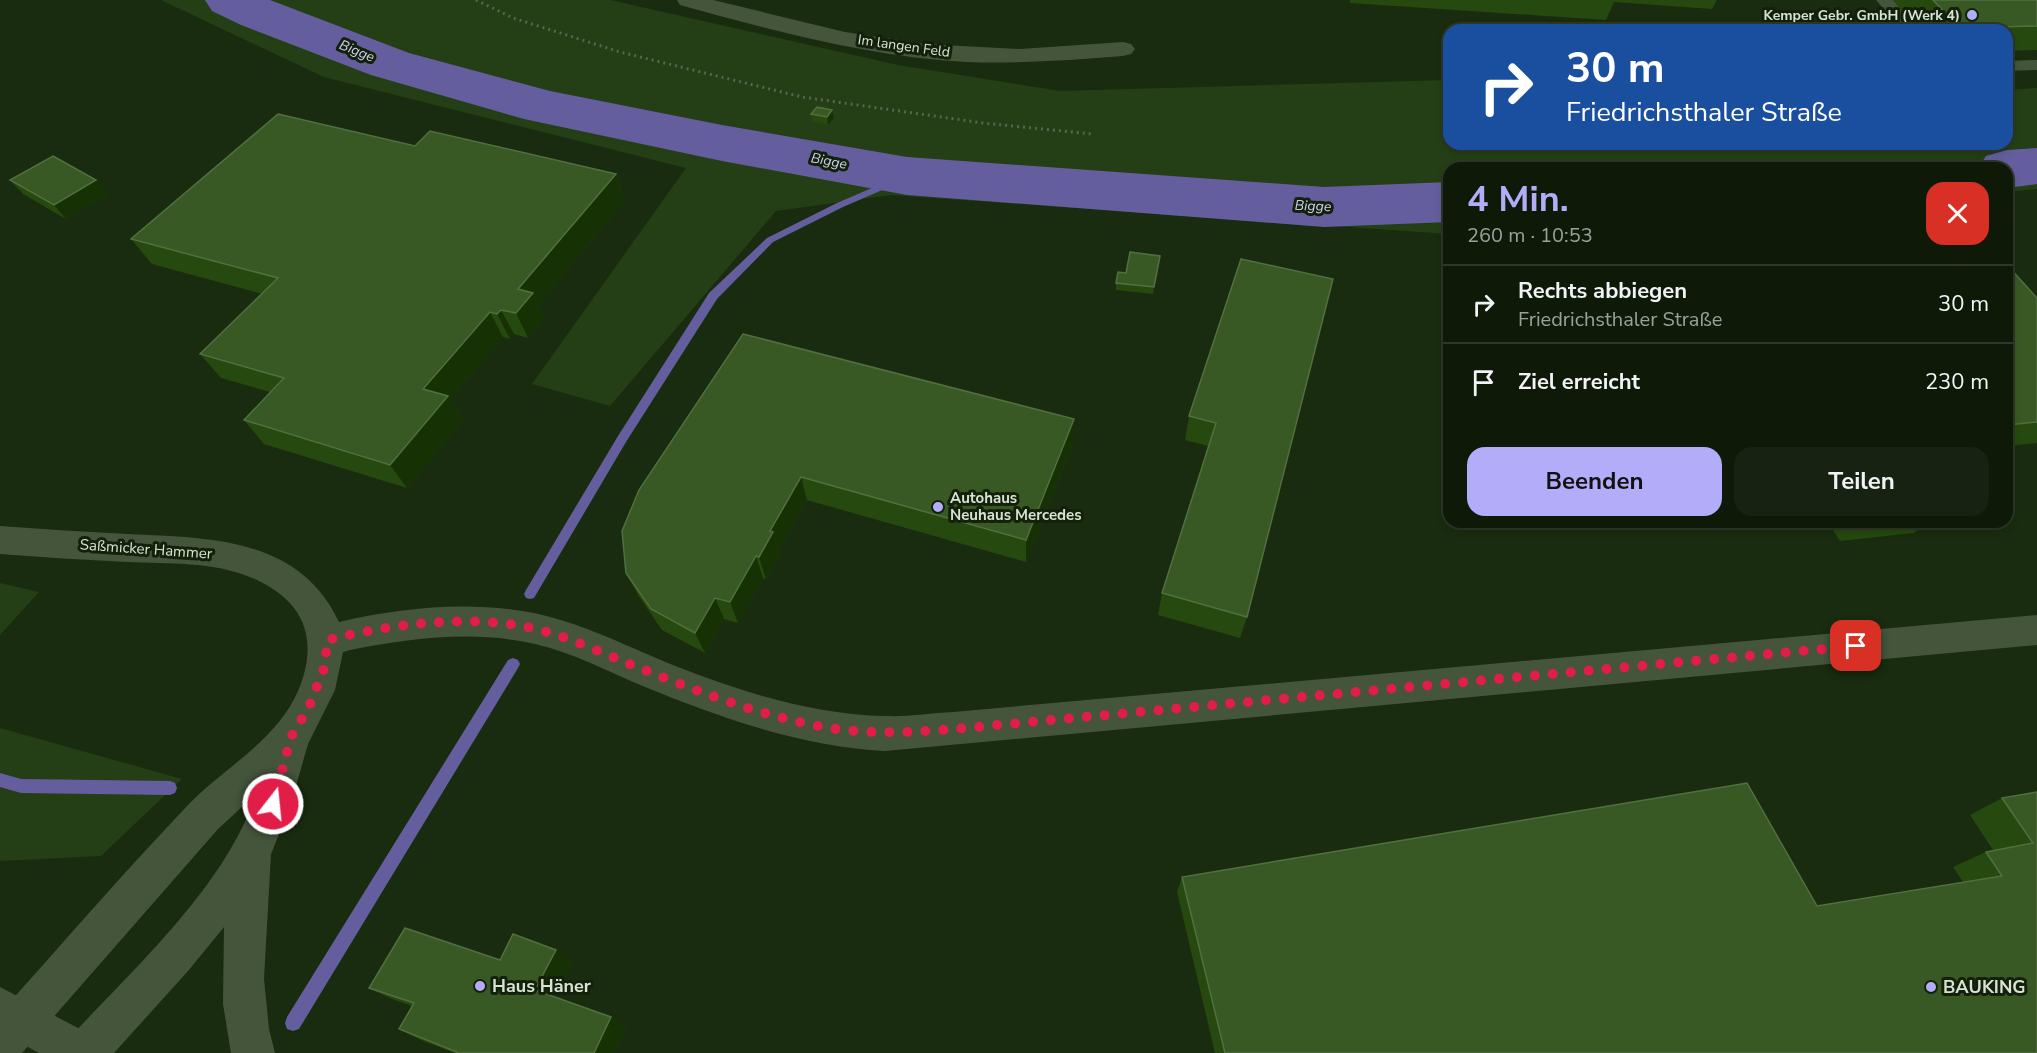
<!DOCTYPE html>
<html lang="de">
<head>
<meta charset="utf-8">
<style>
	body { margin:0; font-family:"Nunito Sans",sans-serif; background:#172212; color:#f1f3f6; height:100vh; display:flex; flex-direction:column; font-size:22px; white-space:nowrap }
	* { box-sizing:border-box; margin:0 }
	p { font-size:20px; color:#9ba09c }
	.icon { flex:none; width:33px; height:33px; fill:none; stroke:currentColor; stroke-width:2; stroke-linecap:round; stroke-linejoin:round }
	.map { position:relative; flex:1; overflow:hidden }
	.side { position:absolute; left:1443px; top:162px; width:570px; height:366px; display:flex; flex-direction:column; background:#0e1908; border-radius:18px; box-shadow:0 3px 9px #0003,0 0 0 2px #2e3829 }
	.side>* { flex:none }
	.guide { position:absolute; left:1443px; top:24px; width:570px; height:126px; border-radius:18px; box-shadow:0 3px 9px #0003,0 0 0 2px #2e3829; background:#1a4fa0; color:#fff; overflow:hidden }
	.pin { position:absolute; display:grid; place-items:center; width:51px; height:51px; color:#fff; margin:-26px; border-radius:12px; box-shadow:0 3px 9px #0006 }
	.me { position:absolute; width:66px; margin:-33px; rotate:16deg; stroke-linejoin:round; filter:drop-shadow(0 0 4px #0008) }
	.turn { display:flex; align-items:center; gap:21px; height:126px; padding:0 24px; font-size:27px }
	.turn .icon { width:78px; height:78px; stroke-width:2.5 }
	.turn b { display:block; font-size:42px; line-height:51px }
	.round { display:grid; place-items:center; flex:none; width:63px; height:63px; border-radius:18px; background:#172212 }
	.head { display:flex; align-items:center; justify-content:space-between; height:102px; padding:0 24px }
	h1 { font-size:36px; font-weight:700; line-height:45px; color:#b3adf9 }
	.primary-button { display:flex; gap:12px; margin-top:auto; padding:12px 24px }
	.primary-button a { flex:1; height:69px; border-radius:18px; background:#b3adf9; color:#111; font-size:24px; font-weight:700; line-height:69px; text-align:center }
	.primary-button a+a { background:#172212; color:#f1f3f6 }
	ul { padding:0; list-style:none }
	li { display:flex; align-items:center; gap:18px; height:78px; padding:0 24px; border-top:2px solid #2e3829 }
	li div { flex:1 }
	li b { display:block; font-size:22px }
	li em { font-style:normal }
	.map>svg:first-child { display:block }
	.built { fill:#192c0f; fill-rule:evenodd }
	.green { fill:#243f15 }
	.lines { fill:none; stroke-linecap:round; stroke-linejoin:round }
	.stream { fill:#655e9e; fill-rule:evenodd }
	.river { fill:#655e9e; fill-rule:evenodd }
	.path { stroke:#586451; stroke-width:3; stroke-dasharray:2 4; stroke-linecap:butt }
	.lane { fill:#44553c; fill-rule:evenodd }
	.street { fill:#44553c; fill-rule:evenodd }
	.secondary { fill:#44553c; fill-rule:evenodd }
	.wall { fill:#26490f }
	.shaded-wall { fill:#163204 }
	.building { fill:#395924; stroke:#526f40; stroke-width:1.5 }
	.route { stroke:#e11d48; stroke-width:10; stroke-dasharray:0 18 }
	.poi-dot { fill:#b3adf9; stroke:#13210b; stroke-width:2 }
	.labels { text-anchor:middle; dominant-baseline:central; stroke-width:6; stroke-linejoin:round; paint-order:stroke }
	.far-poi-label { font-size:14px; font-weight:bold; fill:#d9e3d4; stroke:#13210b; text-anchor:end }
	.far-street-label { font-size:14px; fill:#d9e3d4; stroke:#13210b }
	.far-water-label { font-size:14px; font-style:italic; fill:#d1d0f5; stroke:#13210b }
	.poi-label { font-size:15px; font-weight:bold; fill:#d9e3d4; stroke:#13210b; text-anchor:start }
	.street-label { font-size:15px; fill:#d9e3d4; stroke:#13210b }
	.near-poi-label { font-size:18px; font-weight:bold; fill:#d9e3d4; stroke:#13210b; text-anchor:start }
</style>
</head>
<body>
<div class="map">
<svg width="2037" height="1053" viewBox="0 0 2037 1053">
	<rect width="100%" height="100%" fill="#13210b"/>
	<!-- built -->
	<path class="built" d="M0,0h2037v1053h-2037zM1449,30h558v114h-558zM1449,168h558v354h-558z"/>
	<!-- green -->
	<path class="green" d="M161,0h449l288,65 162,26 389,-11v64h558v-54l30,-2v101l-30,3v-24h-558v66l-558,-39 -115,16 -166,195 -78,-22 154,-216 -362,-91z
		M0,583l39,9 -39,43z
		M0,728l182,51 -81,77 -101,5z"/>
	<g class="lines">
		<!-- stream -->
		<path class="stream" d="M907,173l3,1v4l-67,29 -70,35 -56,57 -91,143 -92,156 -4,1 -4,-1 -2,-4 2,-4 92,-154 91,-143 58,-55 70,-35z
			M513,658l5,2 2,4 -2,4 -219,361 -6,2 -6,-2 -2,-6 2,-6 221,-357z
			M0,773l21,6 149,2 5,2 2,5 -2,5 -5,2 -149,-2 -21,-6z"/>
		<!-- river -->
		<path class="river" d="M205,0h65l139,53 141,38 172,34 185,32 417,30 125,-5v40l-125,5 -417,-32 -185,-34 -198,-42 -153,-44 -130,-50 -29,-14z
			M2037,148v36l-30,4v-20h-29l8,-12 21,-6z"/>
		<!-- path -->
		<path class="path" d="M476,0l37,18 107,34 182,45 181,26 109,11"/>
		<!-- lane -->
		<path class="lane" d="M1876,0h17l26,30h-17z
			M2037,60v10l-30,1v-10z"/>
		<!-- street -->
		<path class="street" d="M677,0h36l132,32 80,12 95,5 103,-7 8,2 4,5 -4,5 -8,2c-52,4 -103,8 -156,6 -97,-5 -193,-31 -287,-57z
			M0,526c43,3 86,6 128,8 82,4 171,3 211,88 57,-13 118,-20 176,-12 57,7 110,36 163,57 64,25 137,48 207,49 23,1 45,-3 68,-4l1084,-97v30l-1152,106c-83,-4 -164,-33 -240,-64 -36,-15 -71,-34 -110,-43 -60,-14 -125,-6 -185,6l-7,2 -8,38 -27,54 -18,63 -19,47 -7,125 5,50 6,24h-44l-8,-49 1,-77 -36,44 -74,82h-52l7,-15c64,-68 158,-154 187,-244l-38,35 -196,224h-22v-40c63,-70 124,-141 189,-209 36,-37 88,-64 109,-113 22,-52 6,-91 -46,-113 -39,-17 -84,-14 -125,-16 -43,-2 -85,-5 -127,-8z"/>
		<!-- secondary -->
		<path class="secondary" d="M0,987l97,51 7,15h-65l-39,-21z"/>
	</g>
	<!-- wall -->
	<path class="wall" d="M1350,0h367l-5,9 -98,-7 -8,18 -256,-17z
		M1893,0h144v50l-30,1v-21h-87z
		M832,110l2,8 -6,7 -16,-4 -1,-7z
		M415,146l201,28 9,26 -87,105 7,13 -17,20 -14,-4 -4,5 -7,-2 -53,62 13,21 -56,68 -143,-44 -20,-24 26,-28 -49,-14 -21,-24 62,-60 -110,-30 -21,-25z
		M10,180h86l12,14 -42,25 -43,-25z
		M1160,256l-7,38 -37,-4v-7l10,-10z
		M2007,265l30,33v145l-30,3z
		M1333,279l-86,338 -7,21 -82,-23 4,-22 46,-147 -23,-6 4,-24z
		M743,334l330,109 -47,119 -219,-62 -28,50 1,5 -14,24 -3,-1 -25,45 -14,-4 -19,34 -43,-23 -24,-35 -12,-22z
		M1828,522h99l-13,11 -74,8z
		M2037,792v261h-822l-38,-161 5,-15 635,29 146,-24 -10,-15 33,-15 7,-2 -23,-35 32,-17z
		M500,960l73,3 -18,34 71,31 -12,25h-159l-34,-13 -22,-11 13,-23 -20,-7 -23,-11z"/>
	<!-- shaded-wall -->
	<path class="shaded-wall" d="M832,110l2,8 -6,7 -1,-8z
		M616,174l9,26 -87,105 7,13 -17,20 -12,-25 2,-24z
		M96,180l12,14 -42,25 -12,-14z
		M501,310l13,24 -4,5 -13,-25z
		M490,312l13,25 -53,62 13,21 -56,68 -17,-23 33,-76z
		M1074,419l-1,24 -47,119v-22z
		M801,477l6,23 -28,50 1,5 -14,24 -7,-22 11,-26z
		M756,556l7,22 -25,45 -8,-21z
		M715,598l9,21 -19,34 -10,-20z
		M556,950l17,13 -20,39 -18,-12z
		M611,1017l15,11 -12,25h-20z"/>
	<!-- building -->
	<path class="building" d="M1933,0h104v26l-78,2z
		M817,107l15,3 -5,7 -16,-3z
		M278,114l137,32 15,-15 186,43 -98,115 15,4 -17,20 -15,-3 -4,4 -7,-2 -67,77 25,7 -58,69 -146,-45 40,-42 -84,-24 78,-76 -147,-39z
		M53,156l43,24 -42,25 -44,-25z
		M1130,252l30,4 -6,31 -38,-4 2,-11 8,1z
		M1241,259l92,20 -86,338 -85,-24 54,-170 -27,-7z
		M2007,265l30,33v124l-30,3z
		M743,334l331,85 -48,121 -225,-63 -31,54 3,1 -14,25 -3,-1 -26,46 -15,-4 -20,35 -44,-24 -25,-36 -4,-42 17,-41z
		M1747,783l70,123 185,-30 -16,-24 47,-9 -31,-45 35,-6v261h-812l-43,-176z
		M405,928l95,32 13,-26 43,16 -21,40 76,27 -17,36h-135l-60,-24 15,-26 -45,-15z"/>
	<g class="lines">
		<!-- route -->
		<path class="route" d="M273,804l18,-67 18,-30 16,-41 2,-26c62,-15 126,-24 189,-15 40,6 79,25 116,40 60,24 122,49 186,61 52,10 106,6 158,1l880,-81"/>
	</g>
	<!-- markers -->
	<g class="poi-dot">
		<circle cx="1972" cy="15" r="6"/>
		<circle cx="938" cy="507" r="6"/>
		<circle cx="480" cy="986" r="6"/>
		<circle cx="1931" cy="987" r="6"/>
	</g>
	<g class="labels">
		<!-- far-poi labels -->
		<g class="far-poi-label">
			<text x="1960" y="15">Kemper Gebr. GmbH (Werk 4)</text>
		</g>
		<!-- far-street labels -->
		<g class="far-street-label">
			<text transform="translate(904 46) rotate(8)">Im langen Feld</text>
		</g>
		<!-- far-water labels -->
		<g class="far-water-label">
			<text transform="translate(357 51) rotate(22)">Bigge</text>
			<text transform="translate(829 161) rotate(11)">Bigge</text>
			<text transform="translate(1313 206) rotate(2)">Bigge</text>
		</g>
		<!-- poi labels -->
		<g class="poi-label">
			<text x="950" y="498">Autohaus<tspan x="950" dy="17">Neuhaus Mercedes</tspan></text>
		</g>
		<!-- street labels -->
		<g class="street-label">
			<text transform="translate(146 549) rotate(4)">Saßmicker Hammer</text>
		</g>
		<!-- near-poi labels -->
		<g class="near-poi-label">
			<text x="492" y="986">Haus Häner</text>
			<text x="1943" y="987">BAUKING</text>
		</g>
	</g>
</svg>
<div class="pin" style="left:1856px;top:646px;background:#d93025"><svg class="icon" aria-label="arrive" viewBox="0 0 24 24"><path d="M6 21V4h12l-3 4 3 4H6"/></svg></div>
<svg class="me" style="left:273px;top:804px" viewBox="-20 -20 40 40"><circle r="17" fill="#e11d48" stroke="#fff" stroke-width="3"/><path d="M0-11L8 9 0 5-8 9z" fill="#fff"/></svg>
<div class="guide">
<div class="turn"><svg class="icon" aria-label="right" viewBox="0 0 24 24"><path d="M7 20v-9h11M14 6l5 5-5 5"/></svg><div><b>30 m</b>Friedrichsthaler Straße</div></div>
</div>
<section class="side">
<div class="head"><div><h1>4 Min.</h1><p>260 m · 10:53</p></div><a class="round" style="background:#d93025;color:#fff"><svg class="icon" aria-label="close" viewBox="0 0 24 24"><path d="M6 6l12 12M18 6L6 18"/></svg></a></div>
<ul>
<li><svg class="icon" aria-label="right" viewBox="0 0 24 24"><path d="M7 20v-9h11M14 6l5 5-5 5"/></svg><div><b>Rechts abbiegen</b><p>Friedrichsthaler Straße</p></div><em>30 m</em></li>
<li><svg class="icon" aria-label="arrive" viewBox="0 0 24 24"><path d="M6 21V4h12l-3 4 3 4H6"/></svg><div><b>Ziel erreicht</b></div><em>230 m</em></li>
</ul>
<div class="primary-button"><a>Beenden</a><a>Teilen</a></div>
</section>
</div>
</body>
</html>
